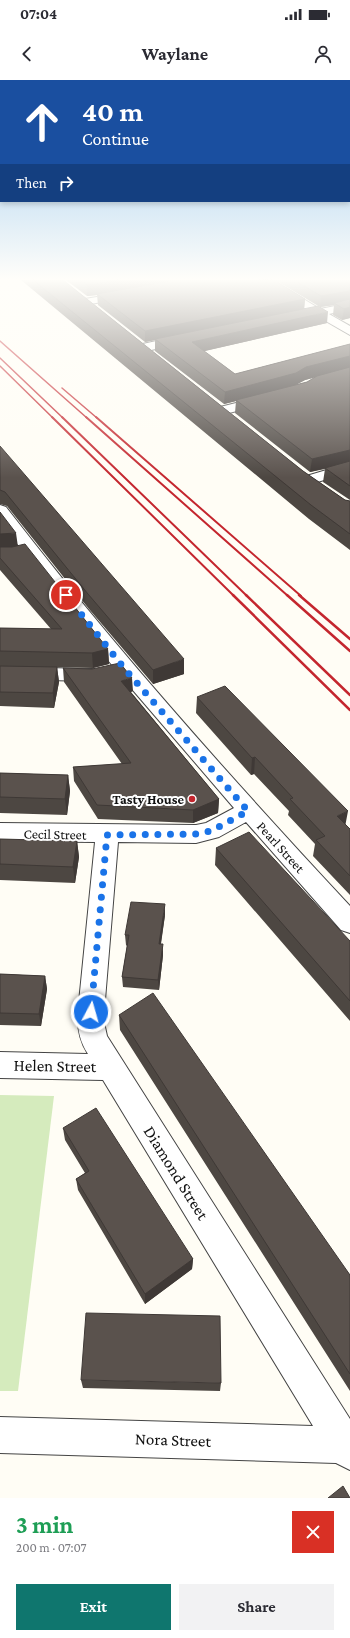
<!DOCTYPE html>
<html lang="en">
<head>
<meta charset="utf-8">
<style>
	body { margin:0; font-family:"Crimson Pro",serif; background:#f2f2f3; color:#2b2b33; height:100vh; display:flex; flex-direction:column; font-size:15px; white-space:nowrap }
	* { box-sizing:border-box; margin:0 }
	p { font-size:13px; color:#7c7c81 }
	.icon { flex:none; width:22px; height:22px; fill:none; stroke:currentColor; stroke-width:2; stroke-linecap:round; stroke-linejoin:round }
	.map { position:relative; height:1418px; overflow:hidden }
	.details { display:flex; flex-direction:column; background:#fff; flex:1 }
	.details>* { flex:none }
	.hud { position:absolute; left:0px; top:0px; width:350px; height:122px; box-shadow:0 2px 6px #0003; background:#1a4fa0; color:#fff; overflow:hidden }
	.pin { position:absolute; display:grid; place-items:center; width:34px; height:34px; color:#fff; margin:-17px; border:2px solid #fff; border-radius:50%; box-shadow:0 1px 4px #0007 }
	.me { position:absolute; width:44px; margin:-22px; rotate:6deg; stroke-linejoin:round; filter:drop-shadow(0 0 3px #0008) }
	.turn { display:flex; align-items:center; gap:14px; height:84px; padding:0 16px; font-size:18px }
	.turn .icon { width:52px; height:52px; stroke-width:2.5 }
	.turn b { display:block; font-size:28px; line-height:34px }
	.then { display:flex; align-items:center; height:38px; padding:0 16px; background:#0003; gap:8px; font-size:15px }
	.round { display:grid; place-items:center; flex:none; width:42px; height:42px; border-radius:0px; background:#f2f2f3 }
	.overview { display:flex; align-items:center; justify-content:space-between; height:68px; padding:0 16px }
	h1 { font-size:24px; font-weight:700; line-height:30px; color:#1e9e55 }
	.primary-button { display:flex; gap:8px; margin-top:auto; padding:8px 16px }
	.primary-button a { flex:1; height:46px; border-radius:0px; background:#0f766e; color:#fff; font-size:16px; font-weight:700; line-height:46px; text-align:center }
	.primary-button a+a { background:#f2f2f3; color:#2b2b33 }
	.status { display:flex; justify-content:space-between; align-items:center; height:28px; padding:0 20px; background:#fff; direction:ltr }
	.status svg { height:11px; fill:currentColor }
	header { display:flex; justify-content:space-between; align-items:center; height:52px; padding:0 16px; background:#fff; font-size:18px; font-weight:700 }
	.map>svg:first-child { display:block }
	.green { fill:#d5ebbd }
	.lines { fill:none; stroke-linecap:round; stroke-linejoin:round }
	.street-casing { stroke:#444; stroke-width:2 }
	.street { fill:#fff; fill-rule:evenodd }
	.rail-far2 { stroke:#c4262e; stroke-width:1.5 }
	.rail-far1 { stroke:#c4262e; stroke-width:2 }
	.rail { stroke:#c4262e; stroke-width:2.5 }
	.wall { fill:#4d4742; fill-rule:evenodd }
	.shaded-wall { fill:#3f3936 }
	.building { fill:#5a524d; stroke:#3f3936 }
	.route { stroke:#1a73e8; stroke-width:7; stroke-dasharray:0 12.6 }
	.poi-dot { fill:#c4262e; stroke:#fff; stroke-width:1.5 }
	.labels { text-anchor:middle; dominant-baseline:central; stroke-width:4; stroke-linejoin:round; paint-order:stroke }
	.poi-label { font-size:14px; font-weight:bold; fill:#111; stroke:#fff; text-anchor:end }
	.street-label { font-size:14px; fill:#111; stroke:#fff }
	.near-street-label { font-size:17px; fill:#111; stroke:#fff }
</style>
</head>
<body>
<div class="status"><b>07:04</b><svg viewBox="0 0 49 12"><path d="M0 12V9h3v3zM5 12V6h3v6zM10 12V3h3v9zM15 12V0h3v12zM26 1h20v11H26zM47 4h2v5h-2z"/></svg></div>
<header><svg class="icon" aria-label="back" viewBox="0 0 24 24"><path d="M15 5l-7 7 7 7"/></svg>Waylane<svg class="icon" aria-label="person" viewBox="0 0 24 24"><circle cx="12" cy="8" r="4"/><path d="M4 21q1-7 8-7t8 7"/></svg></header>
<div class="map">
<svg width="350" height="1418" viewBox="0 0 350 1418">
	<rect width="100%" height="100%" fill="#fffdf5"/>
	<!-- green -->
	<path class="green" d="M0,1015l54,1 -36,295h-18z"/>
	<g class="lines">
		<defs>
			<path id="street" d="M259,200h13l48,29 30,-6v6l-21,5 21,12v9l-33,-19 -20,4 -4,-1 -2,-2 2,-2 16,-4z
				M126,212l4,1 2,2 -2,2 -45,8 -6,-3 6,-3z
				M184,255l4,1 2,3 -2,3 -46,10 -6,-4 2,-3z
				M264,316l5,1 2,3 -2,3 -48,12 -5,-1 -2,-3 2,-3z
				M350,383v9l-42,13 -5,-2 -3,-3 3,-3z
				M0,425l6,2c107,139 224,270 344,399v27l-9,-3 -95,-108 -27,15 -23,6 -78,-1 -14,170 1,15 2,9 243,383v51l-14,-7 -336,-10v-36l313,9 -210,-346 -103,-2v-26l88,2c-9,-14 -11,-27 -10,-42l17,-170 -95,-1v-18l196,2 10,-2 28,-15 -115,-134 -84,-106 -35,-47z
				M0,587l92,2 7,2 3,4 -3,4 -7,2 -92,-2z"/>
		</defs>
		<!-- street casing -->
		<use href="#street" class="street-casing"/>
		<!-- street -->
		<use href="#street" class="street"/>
		<!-- rail-far2 -->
		<path class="rail-far2" d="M0,261l87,77
			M0,278l63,60
			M0,286l53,52
			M62,308l35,30"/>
		<!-- rail-far1 -->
		<path class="rail-far1" d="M52,337l182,179
			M62,337l185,179
			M86,337l202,179
			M96,337l205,179"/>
		<!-- rail -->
		<path class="rail" d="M233,515l117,115
			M246,515l104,100
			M287,515l63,56
			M299,515l51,44"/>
	</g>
	<!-- wall -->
	<path class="wall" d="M21,200h42l240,191 42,29 5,1v49l-41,-31z
		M66,200h208l31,19 -1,10 23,14 -123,28 31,23 115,-30v156l-27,-18 2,-13 -15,3 -75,-59 1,-12 -12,3 -69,-53v-11l-10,2 -47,-37 -1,-10 -10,1zM316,297l-9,5 -12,3 10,-5z
		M275,200h75v38l-8,2 -9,-5 1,-10 -14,2z
		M0,366l184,228 -31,10 -64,-75 -82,-103 -7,-2z
		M0,432l18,34 90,103 1,15 -16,4 -41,-1h5l2,15 -5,26 -54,-2v-78l51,1 -51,-59z
		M63,588l70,23 -2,1 88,107 -1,14 -25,10 -95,-4 -24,-38 -1,-14 49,-3 -58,-82z
		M197,617l153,132v66l-37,-39 2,-12 -27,-29 1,-4 -35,-37 -3,1 -55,-62z
		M0,693l68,2 2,16 -3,24 -67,-2z
		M0,759l77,2 2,16 -4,26 -75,-3z
		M216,768l134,93v80l-135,-156z
		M165,835l-4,29 2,11 -4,35 -36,-3 -1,-10 5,-31 -1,-1 -1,-10z
		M0,894l45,2 2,13 -6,37 -41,-1z
		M119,935l231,260v116l-230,-361z
		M63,1048l130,131 -1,10 -47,35 -67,-114 -2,-11 9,-6 -20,-33z
		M81,1300l140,3 -1,8 -137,-3z"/>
	<!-- shaded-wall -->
	<path class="shaded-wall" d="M119,200h64l-86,14v1l-10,1v-11z
		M350,211v11l-16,1v2l-14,2 1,-11z
		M305,219l-1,11 -149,29v1l-10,2v-11z
		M350,227v11l-8,2 2,-11z
		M328,232l-1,11 -135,31v-12z
		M350,276v12l-45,12 -11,6 -58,14v1l-12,3 1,-12 81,-25z
		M350,370v12l-40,10 2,-13z
		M16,453l2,14 -18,2v-15z
		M108,569l1,15 -16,4 -1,-15z
		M184,579v15l-31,10v-14z
		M57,587l2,15 -5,26 -1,-15z
		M132,598l1,13 -11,4 -1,-14z
		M255,677l-1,17 -3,1 1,-17z
		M68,695l2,16 -3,24 -2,-16z
		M219,719l-1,14 -25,10v-13z
		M348,731l-3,16 -8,-11z
		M77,761l2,16 -4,26 -2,-16z
		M165,824v11l-6,40v-11z
		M163,864v11l-4,35 -1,-10z
		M45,896l2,13 -6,37 -2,-12z
		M193,1179l-1,10 -47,35v-10z"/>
	<!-- building -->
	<path class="building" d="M33,200h30l240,191 42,29 5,1v33l-39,-29z
		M80,200h39l-32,5z
		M175,200h99l31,19 -160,32 -48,-37z
		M294,200h56v11l-29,5z
		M350,219v8l-6,2 -10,-6z
		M318,226l10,6 -136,30 43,32 115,-30v12l-44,11 -10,6 -71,19 -70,-53z
		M350,287v83l-38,9 -76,-59 71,-18 10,-6z
		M0,366l184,213 -31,11 -65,-76 -83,-102 -5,-2z
		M350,381v25l-25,-18z
		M0,432l16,21 -16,1z
		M25,464l83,105 -16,4 -92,-2v-23l62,1 -62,-71v-11h12z
		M120,583l12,15 -11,3 98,118 -26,11 -96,-5 -24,-38 58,-4 -68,-95 29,1z
		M0,586l57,1 -4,26 -53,-1z
		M225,606l123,125 -11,5 13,13v47l-34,-36 9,-4 -35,-37 3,-1 -38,-41 -3,1 -55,-61z
		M0,693l68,2 -3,24 -65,-2z
		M249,752l101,109v60l-134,-153z
		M0,759l77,2 -4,26 -73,-3z
		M131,822l34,2 -6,40h4l-5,36 -36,-3 7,-42h-4z
		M0,894l45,2 -6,38 -39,-1z
		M153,913l197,282v99l-231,-359z
		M96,1028l97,151 -48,35 -69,-115 13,-8 -26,-43z
		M86,1233l134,3 1,67 -140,-3z
		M343,1406l7,12h-22z"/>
	<!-- sky -->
	<linearGradient id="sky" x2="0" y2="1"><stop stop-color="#95c6ee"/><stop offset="0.5" stop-color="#fffefa"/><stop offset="1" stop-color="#fffefa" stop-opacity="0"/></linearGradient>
	<rect width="350" height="398" fill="url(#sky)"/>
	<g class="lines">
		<!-- route -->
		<path class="route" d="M66,515l58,73 124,143 -37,20 -15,3 -89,1 -16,177"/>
	</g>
	<!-- markers -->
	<circle class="poi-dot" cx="192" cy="719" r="4"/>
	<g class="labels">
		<!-- poi labels -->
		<g class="poi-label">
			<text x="184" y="719">Tasty House</text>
		</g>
		<!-- street labels -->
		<g class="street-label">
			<text transform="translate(55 754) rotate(1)">Cecil Street</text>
			<text transform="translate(281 767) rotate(48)">Pearl Street</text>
		</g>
		<!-- near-street labels -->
		<g class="near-street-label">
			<text transform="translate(55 986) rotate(1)">Helen Street</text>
			<text transform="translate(176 1093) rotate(58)">Diamond Street</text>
			<text transform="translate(173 1360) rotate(2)">Nora Street</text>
		</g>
	</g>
</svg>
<div class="pin" style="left:66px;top:515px;background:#d93025"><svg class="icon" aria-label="arrive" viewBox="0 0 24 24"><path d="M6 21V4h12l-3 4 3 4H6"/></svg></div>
<svg class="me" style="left:91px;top:932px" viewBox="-20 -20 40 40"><circle r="17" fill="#1a73e8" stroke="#fff" stroke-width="3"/><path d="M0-11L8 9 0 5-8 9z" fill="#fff"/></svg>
<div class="hud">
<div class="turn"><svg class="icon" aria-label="ahead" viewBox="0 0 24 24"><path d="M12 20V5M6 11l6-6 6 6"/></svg><div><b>40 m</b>Continue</div></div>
<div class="then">Then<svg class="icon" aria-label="right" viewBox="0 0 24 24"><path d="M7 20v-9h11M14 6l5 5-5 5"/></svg></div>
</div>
</div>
<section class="details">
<div class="overview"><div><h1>3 min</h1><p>200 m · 07:07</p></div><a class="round" style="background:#d93025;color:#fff"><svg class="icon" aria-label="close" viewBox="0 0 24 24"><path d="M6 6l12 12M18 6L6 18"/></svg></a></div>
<div class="primary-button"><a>Exit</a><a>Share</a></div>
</section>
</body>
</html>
